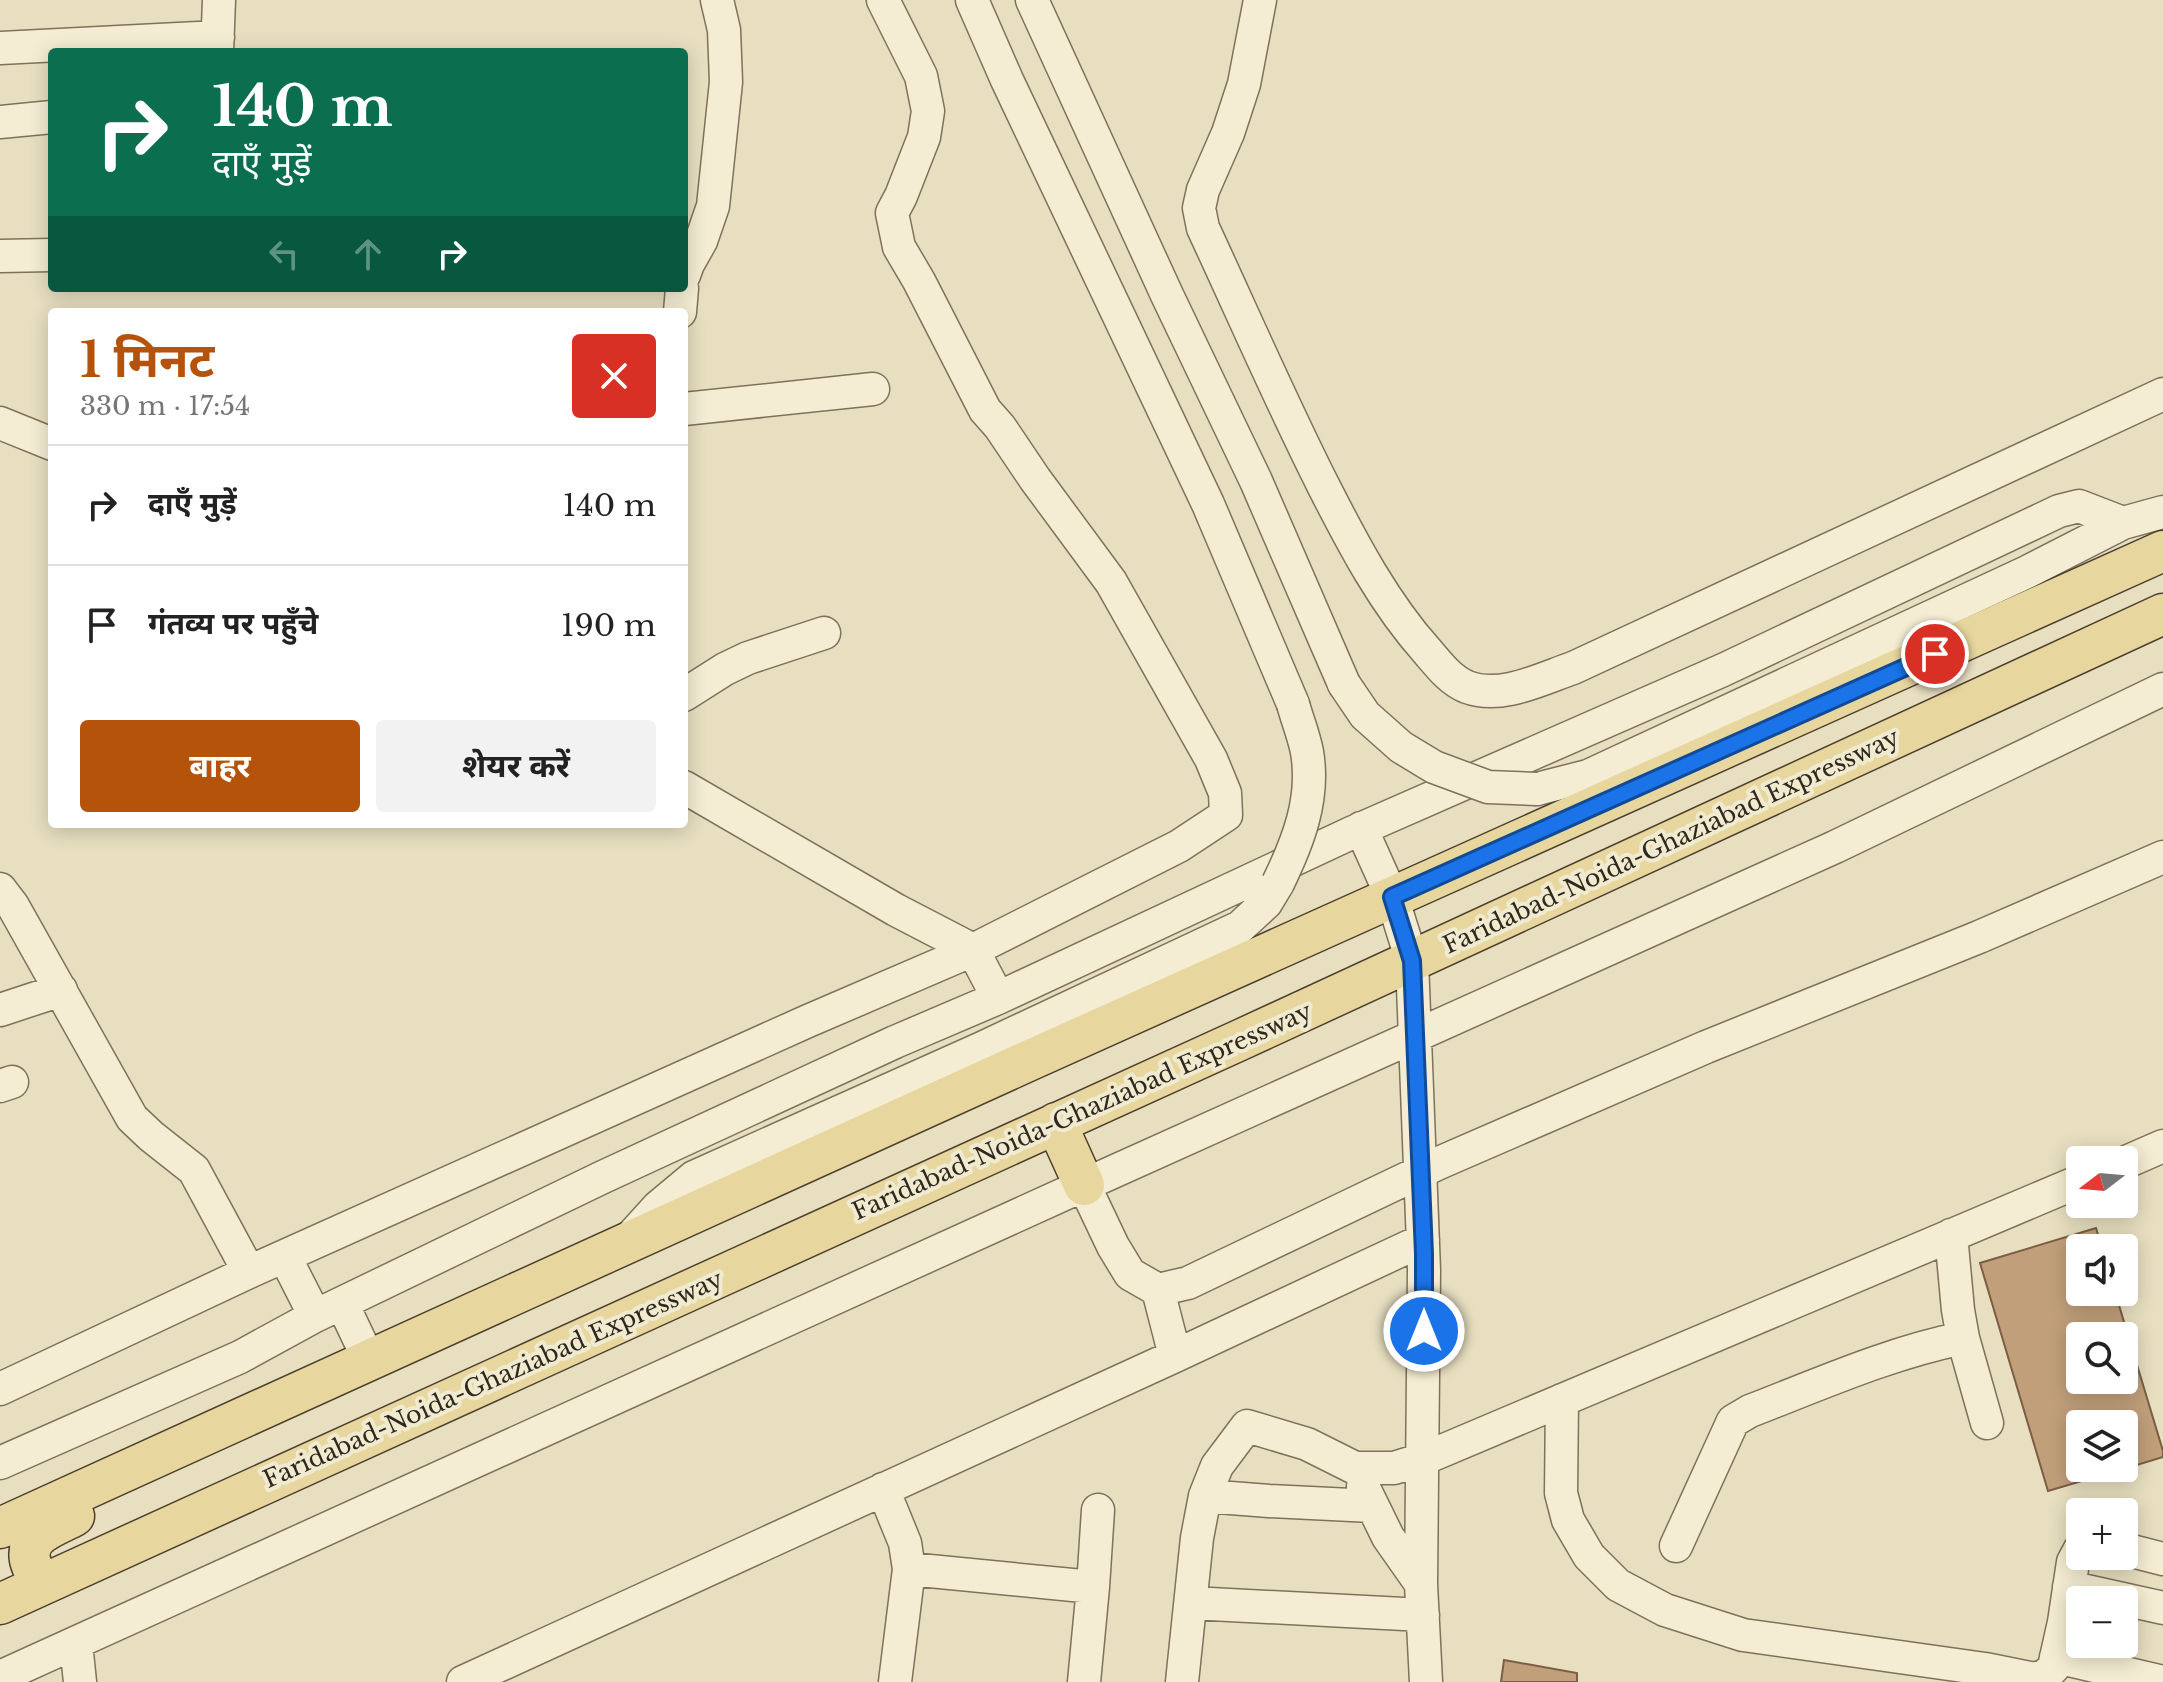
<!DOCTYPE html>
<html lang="hi">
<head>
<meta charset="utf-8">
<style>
	body { margin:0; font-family:"Libre Baskerville","Noto Sans Devanagari",serif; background:#f2f2f2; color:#222; height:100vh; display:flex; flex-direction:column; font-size:30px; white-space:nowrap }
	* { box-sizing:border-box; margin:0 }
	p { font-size:26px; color:#767676 }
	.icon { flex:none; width:44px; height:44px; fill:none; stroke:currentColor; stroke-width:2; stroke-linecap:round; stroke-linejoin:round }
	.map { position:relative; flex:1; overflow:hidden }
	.sheet { position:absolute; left:48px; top:308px; width:640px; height:520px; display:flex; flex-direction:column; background:#fff; border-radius:8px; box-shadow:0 4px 20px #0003 }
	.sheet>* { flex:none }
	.guide { position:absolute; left:48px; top:48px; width:640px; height:244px; border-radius:8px; box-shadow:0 4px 20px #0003; background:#0b6e4f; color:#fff; overflow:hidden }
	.needle { width:52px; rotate:254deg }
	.tools { position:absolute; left:2066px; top:1146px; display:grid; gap:16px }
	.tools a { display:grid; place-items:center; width:72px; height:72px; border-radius:8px; background:#fff; box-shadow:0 4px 20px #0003; font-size:40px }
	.pin { position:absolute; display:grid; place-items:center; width:68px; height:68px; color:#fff; margin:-34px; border:4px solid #fff; border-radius:50%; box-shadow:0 2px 8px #0007 }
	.me { position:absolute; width:88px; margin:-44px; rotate:0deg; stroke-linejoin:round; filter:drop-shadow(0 0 6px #0008) }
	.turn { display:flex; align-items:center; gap:28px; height:168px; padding:0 32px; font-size:36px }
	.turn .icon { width:104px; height:104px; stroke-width:2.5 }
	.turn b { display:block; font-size:56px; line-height:68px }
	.lanes { display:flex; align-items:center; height:76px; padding:0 32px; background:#0003; justify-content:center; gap:40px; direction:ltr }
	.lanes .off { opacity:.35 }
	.round { display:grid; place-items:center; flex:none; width:84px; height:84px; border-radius:8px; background:#f2f2f2 }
	.headline { display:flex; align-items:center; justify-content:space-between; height:136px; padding:0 32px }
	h1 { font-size:48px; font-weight:700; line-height:60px; color:#b45309 }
	.cta { display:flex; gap:16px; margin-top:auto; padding:16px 32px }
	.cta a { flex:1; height:92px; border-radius:8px; background:#b45309; color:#fff; font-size:32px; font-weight:700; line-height:92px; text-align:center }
	.cta a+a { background:#f2f2f2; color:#222 }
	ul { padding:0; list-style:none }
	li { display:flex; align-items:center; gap:24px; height:120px; padding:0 32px; border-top:2px solid #e0e0e0 }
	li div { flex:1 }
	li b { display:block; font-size:30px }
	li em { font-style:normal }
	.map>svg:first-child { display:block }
	.building { fill:#c19f7b; stroke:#7b5e44; stroke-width:2; fill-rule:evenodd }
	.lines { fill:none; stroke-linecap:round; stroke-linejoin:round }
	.minor-casing { stroke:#7f715b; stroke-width:35 }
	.major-casing { stroke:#4d3f2f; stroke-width:43 }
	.minor { stroke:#f4edd3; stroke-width:32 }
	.major { stroke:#e7d69d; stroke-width:40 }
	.minor-bridge-casing { stroke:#7f715b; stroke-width:35; stroke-linecap:butt }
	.minor-bridge { stroke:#f4edd3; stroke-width:32 }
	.route-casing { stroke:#114b97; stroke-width:20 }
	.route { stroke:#1a73e8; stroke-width:14 }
	.labels { text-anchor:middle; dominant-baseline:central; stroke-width:8; stroke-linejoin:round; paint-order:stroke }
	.street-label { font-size:24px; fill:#30281d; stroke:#f0ead0 }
</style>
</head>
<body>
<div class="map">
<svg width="2163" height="1682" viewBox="0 0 2163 1682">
	<rect width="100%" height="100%" fill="#e8dfc1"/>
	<!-- building -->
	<path class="building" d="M2096,1228l6,20h-22v44h35l48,159v6l-39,12v-45h-44v44h31l1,4 -64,19 -68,-228zM2080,1336h44v44h-44z
		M1504,1660l73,13v9h-76z"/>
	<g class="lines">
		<defs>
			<path id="minor" d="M972,0l35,80 201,424 85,200
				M1032,0l135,295 89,186 88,203
				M1260,0l-16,84 -16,49 -25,57 -4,18 4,20c40,86 78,174 121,259 29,57 60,116 103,164 12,14 23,29 40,36 34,13 74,-8 106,-19l590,-274
				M0,48l218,-11
				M217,52l2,-52
				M0,122l52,-5
				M0,256l52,-1
				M684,275l4,-11 13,-23 12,-35 13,-124 -2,-52 -7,-30
				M680,312l2,-24
				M684,409l189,-20
				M0,423l52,21
				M684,695l41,-26 23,-11 76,-25
				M684,787l212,123 77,40 25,48
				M1537,789l51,-13 439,-204 96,-49 40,-11
				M1361,828l31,69 20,64 12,309 -3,314 5,98
				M0,889l13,17 119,212 19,18 43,34 55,102
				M0,1010l61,-20
				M0,1086l12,-4
				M2124,1163l39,-17
				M1084,1185l29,61 17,28 28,16 30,-7 251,-120 267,-116 273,-110 184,-80
				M1951,1235l7,75 5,28 24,85
				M629,1239l29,-32 36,-30 288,-129 258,-121 26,-24 12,-20
				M285,1257l30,59
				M1158,1290l17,66
				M342,1303l27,57
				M0,1389l249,-117 559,-251 165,-71 206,-104 47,-31 -1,-22 -14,-34 -100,-177 -76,-103 -35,-52 -15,-17 -66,-129 -20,-34 -7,-34 9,-17 23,-59 4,-26 -7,-35 -38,-76
				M1562,1400l-1,93 7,27 21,36 29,29 47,25 78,25 242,34 50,10 11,-4 8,-8 10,-45 9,-60 7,-13
				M0,1463l240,-106 75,-41 288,-139 292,-135 103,-44 351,-164 374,-164 336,-159 20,-5 44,17
				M1363,1486l25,51 33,47
				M883,1489l22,54 4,26 -14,113
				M1205,1496l64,5 103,5
				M1676,1546l57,-125 17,-10c70,-27 139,-58 213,-73
				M2124,1549l39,10
				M909,1569l184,18
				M2069,1587l94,21
				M1191,1603l232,12
				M76,1643l4,39
				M2056,1657l107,25
				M0,1677l1084,-492 751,-338 328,-158
				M463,1682l712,-326 248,-116
				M1084,1682l9,-95 5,-77
				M1182,1682l15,-144 8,-42 12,-30 30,-40 60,18 48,24h39l29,-9 657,-278"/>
			<path id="major" d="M1056,1123l28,62
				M0,1528l1028,-467 1135,-510
				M40,1585c-3,-8 -8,-17 -10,-25 -5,-26 26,-34 44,-44
				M0,1604l1240,-564 923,-426"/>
		</defs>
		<!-- minor casing -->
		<use href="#minor" class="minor-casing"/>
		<!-- major casing -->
		<use href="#major" class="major-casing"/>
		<!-- minor -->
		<use href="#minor" class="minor"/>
		<!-- major -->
		<use href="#major" class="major"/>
		<defs>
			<path id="minor-bridge" d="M1344,684l21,31 36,32 33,20 54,20 49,2
				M1278,883c20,-41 37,-84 29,-131 -3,-16 -10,-33 -14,-48"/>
		</defs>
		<!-- minor-bridge casing -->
		<use href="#minor-bridge" class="minor-bridge-casing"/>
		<!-- minor-bridge -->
		<use href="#minor-bridge" class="minor-bridge"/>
	</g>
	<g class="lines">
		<defs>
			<path id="route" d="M1424,1331v-77l-12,-293 -20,-64 543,-243"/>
		</defs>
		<!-- route casing -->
		<use href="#route" class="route-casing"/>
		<!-- route -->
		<use href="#route" class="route"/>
	</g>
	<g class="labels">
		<!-- street labels -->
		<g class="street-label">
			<text transform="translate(1671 841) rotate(-25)">Faridabad-Noida-Ghaziabad Expressway</text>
			<text transform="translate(1082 1111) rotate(-24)">Faridabad-Noida-Ghaziabad Expressway</text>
			<text transform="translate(493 1379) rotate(-24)">Faridabad-Noida-Ghaziabad Expressway</text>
		</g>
	</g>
</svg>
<div class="tools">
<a><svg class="needle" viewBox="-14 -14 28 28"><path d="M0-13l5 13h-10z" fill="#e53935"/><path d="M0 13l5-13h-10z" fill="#767676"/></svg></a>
<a><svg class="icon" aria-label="sound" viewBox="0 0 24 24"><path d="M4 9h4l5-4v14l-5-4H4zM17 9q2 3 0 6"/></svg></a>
<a><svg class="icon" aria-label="search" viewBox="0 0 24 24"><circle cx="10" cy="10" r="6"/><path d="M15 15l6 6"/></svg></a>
<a><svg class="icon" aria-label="layers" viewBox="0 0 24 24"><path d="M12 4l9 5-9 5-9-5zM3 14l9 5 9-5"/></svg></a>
<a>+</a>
<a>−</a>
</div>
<div class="pin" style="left:1935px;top:654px;background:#d93025"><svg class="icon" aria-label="arrive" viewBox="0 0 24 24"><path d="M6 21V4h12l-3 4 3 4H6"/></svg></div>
<svg class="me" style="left:1424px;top:1331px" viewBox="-20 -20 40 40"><circle r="17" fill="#1a73e8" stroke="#fff" stroke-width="3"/><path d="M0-11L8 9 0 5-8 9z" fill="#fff"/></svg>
<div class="guide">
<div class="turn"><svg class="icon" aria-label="right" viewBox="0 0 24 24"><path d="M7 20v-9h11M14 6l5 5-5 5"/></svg><div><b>140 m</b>दाएँ मुड़ें</div></div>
<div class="lanes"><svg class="icon off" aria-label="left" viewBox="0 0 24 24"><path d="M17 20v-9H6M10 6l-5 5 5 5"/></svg><svg class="icon off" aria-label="ahead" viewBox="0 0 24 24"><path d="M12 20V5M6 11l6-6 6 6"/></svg><svg class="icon" aria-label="right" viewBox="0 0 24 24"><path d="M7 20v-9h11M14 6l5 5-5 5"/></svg></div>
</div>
<section class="sheet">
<div class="headline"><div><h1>1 मिनट</h1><p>330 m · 17:54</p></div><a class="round" style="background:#d93025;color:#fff"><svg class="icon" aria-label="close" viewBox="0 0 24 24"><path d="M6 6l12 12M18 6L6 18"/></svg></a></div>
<ul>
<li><svg class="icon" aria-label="right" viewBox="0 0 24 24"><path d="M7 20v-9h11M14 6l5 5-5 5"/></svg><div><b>दाएँ मुड़ें</b></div><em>140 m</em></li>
<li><svg class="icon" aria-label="arrive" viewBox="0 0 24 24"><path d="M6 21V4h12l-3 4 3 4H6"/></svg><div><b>गंतव्य पर पहुँचे</b></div><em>190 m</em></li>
</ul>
<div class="cta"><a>बाहर</a><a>शेयर करें</a></div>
</section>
</div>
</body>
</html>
